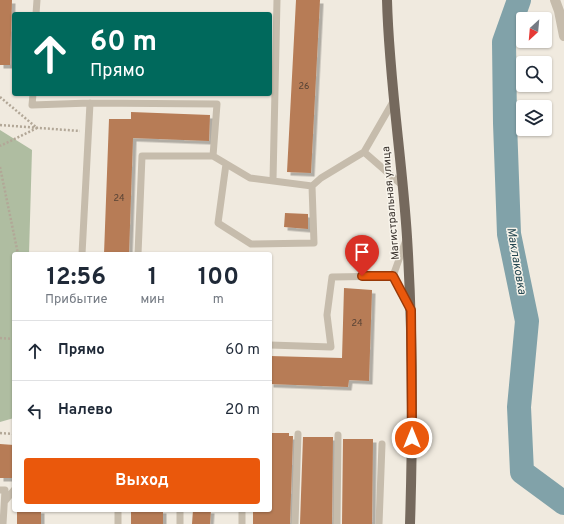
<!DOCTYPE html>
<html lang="ru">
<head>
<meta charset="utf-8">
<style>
	body { margin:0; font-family:Overpass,sans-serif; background:#f6f6f7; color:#1f2937; height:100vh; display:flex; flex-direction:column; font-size:15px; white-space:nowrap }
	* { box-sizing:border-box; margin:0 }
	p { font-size:13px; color:#747a83 }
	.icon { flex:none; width:22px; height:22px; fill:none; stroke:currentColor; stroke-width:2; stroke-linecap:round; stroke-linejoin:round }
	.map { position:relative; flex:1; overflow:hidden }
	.panel { position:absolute; left:12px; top:252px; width:260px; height:260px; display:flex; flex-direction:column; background:#fff; border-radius:4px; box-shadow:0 1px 3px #0004 }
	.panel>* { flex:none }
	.top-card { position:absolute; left:12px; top:12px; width:260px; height:84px; border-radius:4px; box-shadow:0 1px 3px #0004; background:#00695c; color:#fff; overflow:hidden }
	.needle { width:26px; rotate:206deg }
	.fabs { position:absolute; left:516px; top:12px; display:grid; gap:8px }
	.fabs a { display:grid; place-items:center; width:36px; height:36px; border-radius:4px; background:#fff; box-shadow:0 1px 3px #0004; font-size:20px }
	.pin { position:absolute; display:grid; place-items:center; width:34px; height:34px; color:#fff; margin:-41px -17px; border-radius:50% 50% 50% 0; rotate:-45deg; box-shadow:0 0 4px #0007 }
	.pin .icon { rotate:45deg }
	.me { position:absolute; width:44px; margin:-22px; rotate:0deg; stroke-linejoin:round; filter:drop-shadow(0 0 3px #0008) }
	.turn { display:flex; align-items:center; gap:14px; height:84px; padding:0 12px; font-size:18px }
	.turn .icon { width:52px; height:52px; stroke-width:2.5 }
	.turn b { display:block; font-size:28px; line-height:34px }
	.eta { display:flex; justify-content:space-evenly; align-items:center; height:68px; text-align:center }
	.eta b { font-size:24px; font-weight:700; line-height:28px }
	.action { display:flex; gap:8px; margin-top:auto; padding:8px 12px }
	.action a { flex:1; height:46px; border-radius:4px; background:#ea580c; color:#fff; font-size:16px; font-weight:700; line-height:46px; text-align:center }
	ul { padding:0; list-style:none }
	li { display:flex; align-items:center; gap:12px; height:60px; padding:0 12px; border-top:1px solid #e0e1e3 }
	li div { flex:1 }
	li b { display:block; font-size:15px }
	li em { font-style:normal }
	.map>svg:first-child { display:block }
	.green { fill:#afbda1 }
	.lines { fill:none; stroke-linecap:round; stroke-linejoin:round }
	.river { stroke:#81a2a9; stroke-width:24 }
	.building { fill:#b77c56; filter:url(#shadow) }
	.path { stroke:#b2a797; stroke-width:2.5; stroke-dasharray:2 2; stroke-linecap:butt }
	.lane { stroke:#c6bcac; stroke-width:7 }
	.street { stroke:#c6bcac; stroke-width:10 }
	.primary { stroke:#75695d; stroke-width:10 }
	.route-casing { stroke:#983908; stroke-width:10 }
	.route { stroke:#ea580c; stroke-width:7 }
	.labels { text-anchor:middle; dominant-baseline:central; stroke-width:3; stroke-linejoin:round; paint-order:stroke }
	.number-label { font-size:9px; fill:#564235 }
	.street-label { font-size:11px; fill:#362f2a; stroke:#f8f4eb }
	.water-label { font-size:12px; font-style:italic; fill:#254852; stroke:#f8f4eb }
</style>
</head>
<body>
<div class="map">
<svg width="564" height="524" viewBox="0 0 564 524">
	<defs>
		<filter id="shadow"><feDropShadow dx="3.5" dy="3.5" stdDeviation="0" flood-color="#0004"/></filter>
	</defs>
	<rect width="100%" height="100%" fill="#f0eadf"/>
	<!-- green -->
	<path class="green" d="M0,130l32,20 -3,104h-15v164l-14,4z"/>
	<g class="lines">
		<!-- river -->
		<path class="river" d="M519,0l-15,42 1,81 4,111 18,87 -8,86 3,65 42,31"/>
	</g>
	<!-- building -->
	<path class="building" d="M0,0h12l-2,65h-10z
		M296,0h24l-9,173 -24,-1z
		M131,112l79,3 -1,26 -76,-3 -4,116h-25l5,-135h22z
		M285,213l23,1v15l-24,-2z
		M344,288l28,2 -3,91 -20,-1 -1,7 -78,-3v-28l72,2z
		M270,433h19v3h4l-3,88h-37v-14h17z
		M303,437h30l-1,87h-32z
		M343,439h30l-1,85h-30z
		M0,444l14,1v33h-14z
		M17,510h24v14h-24z
		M131,510h32v14h-32z
		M193,510h18l-1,14h-18z"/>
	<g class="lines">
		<!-- path -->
		<path class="path" d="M0,97l37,31 -37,18
			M0,125l80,6
			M0,167l18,87
			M0,338l14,1
			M0,433l14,1"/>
		<!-- lane -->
		<path class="lane" d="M36,14l1,-14
			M33,94l-1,11 58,-2 127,1 -4,52
			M364,152l30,-52
			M226,164l-8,59 33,21 63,-1 -2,-57 9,-8 43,-26 38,33
			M273,180l4,-180
			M82,254l8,-151
			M138,254l4,-98h71l37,22 62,8
			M393,276l13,-36
			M270,345l61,2 -4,-32 5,-38 61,-1 16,31
			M0,490h5l-2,34
			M5,501l9,-11
			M242,510v14
			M118,524v-14
			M180,524v-14
			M295,524l3,-90
			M337,524l1,-89
			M379,524l3,-80"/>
		<!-- street -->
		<path class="street" d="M555,0l4,11 5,25"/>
		<!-- primary -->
		<path class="primary" d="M387,0c2,80 15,158 20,237 6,96 6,192 3,287"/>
	</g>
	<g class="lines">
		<defs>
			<path id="route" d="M362,276h31l18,34 1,128"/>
		</defs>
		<!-- route casing -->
		<use href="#route" class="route-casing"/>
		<!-- route -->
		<use href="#route" class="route"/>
	</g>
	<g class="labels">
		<!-- number labels -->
		<g class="number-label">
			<text x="304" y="86">26</text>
			<text x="119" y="198">24</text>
			<text x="357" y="323">24</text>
		</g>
		<!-- street labels -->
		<g class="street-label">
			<text transform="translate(391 203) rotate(-95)">Магистральная улица</text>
		</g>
		<!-- water labels -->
		<g class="water-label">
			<text transform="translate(516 261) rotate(80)">Маклаковка</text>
		</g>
	</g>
</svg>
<div class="fabs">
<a><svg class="needle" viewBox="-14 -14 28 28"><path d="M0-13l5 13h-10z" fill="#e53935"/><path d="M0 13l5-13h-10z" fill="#747a83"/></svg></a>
<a><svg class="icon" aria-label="search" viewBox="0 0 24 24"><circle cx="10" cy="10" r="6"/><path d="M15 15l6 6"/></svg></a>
<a><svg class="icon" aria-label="layers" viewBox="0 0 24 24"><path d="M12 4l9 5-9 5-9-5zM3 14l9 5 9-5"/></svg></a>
</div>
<div class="pin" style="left:362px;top:276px;background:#d93025"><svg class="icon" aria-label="arrive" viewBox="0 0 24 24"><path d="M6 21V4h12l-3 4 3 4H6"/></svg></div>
<svg class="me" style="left:412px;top:438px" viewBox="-20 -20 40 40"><circle r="17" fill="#ea580c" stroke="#fff" stroke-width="3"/><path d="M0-11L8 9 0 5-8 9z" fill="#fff"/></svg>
<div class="top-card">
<div class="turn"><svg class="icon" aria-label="ahead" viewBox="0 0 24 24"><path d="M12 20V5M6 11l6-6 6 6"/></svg><div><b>60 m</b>Прямо</div></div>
</div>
<section class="panel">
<div class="eta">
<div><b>12:56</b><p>Прибытие</p></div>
<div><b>1</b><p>мин</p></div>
<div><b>100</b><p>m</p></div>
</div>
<ul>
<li><svg class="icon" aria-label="ahead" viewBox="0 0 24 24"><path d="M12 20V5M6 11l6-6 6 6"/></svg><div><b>Прямо</b></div><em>60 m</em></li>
<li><svg class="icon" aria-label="left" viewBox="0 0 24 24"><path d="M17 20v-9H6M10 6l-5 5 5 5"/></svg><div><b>Налево</b></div><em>20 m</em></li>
</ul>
<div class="action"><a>Выход</a></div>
</section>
</div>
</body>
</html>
